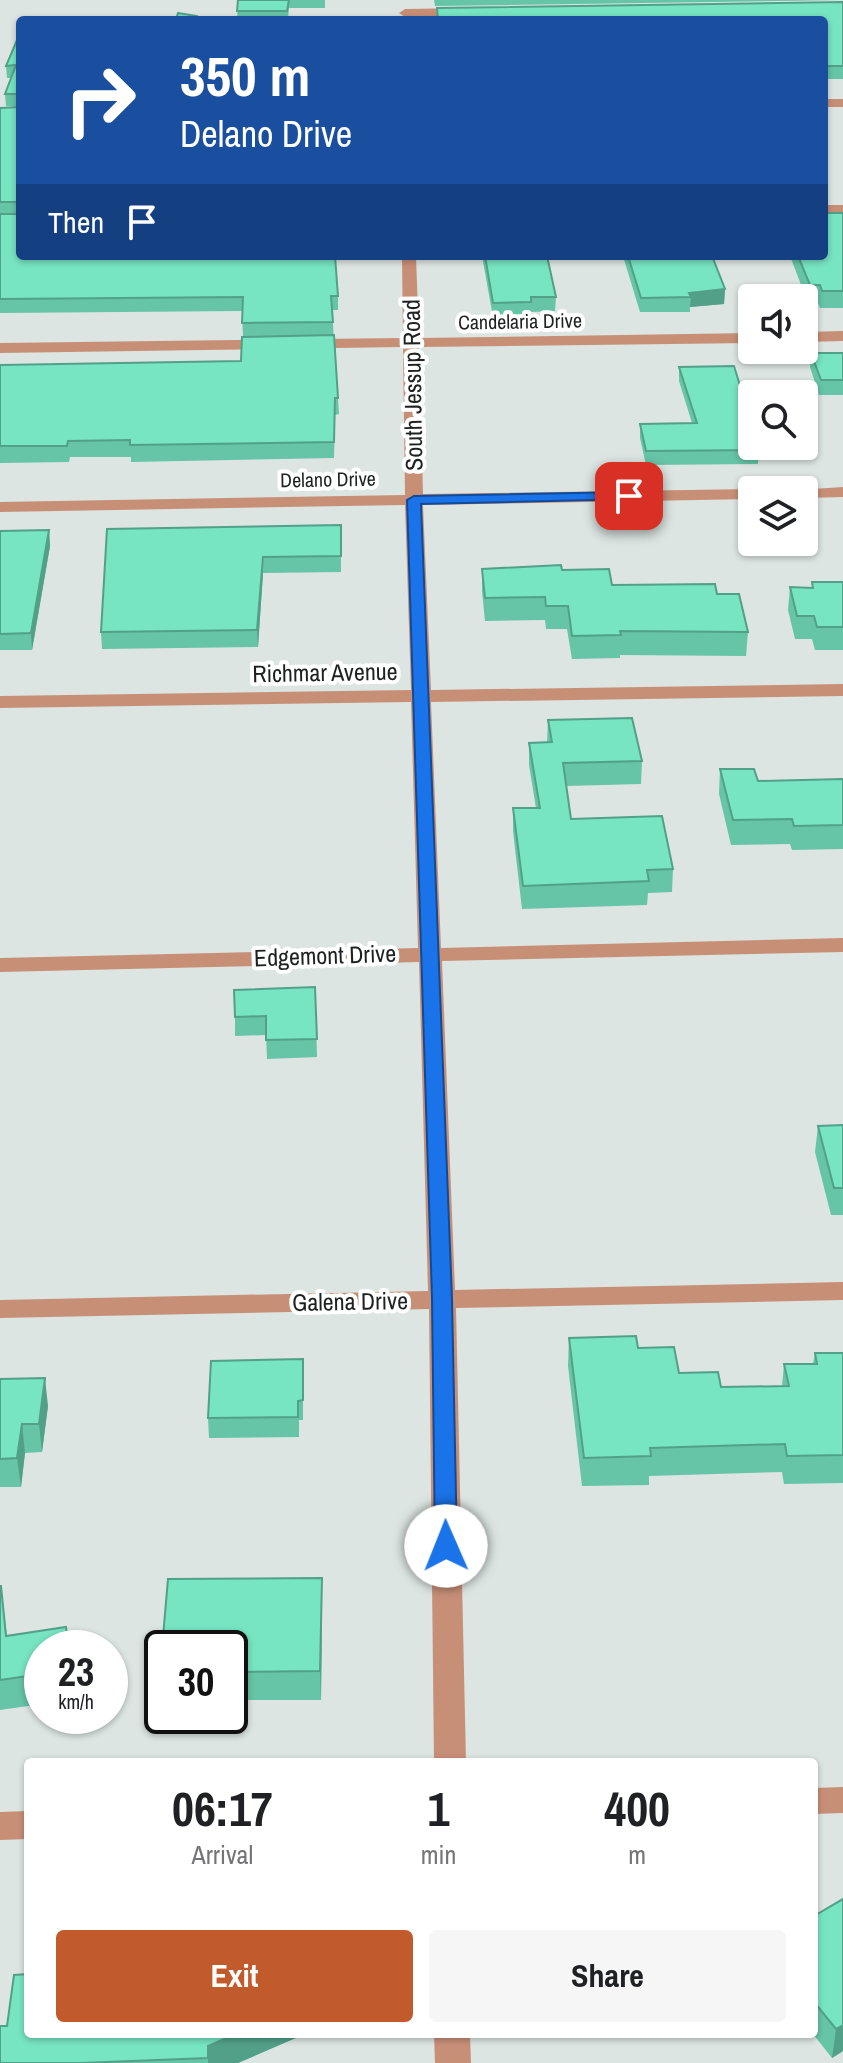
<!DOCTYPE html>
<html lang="en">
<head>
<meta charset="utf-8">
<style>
	body { margin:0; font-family:"Archivo Narrow",sans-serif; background:#f6f6f6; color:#202124; height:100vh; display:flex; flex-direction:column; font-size:30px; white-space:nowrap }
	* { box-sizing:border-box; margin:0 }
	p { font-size:26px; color:#757577 }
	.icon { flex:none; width:44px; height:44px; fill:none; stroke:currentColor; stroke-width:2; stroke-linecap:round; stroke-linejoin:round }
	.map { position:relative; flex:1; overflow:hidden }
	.side { position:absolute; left:24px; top:1758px; width:794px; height:280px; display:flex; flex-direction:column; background:#fff; border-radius:8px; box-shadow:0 2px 6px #0004 }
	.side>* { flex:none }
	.banner { position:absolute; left:16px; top:16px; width:812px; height:244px; border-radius:8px; box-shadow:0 2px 6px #0004; background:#1a4fa0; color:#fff; overflow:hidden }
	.tools { position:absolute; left:738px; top:284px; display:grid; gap:16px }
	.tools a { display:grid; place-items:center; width:80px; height:80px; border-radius:8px; background:#fff; box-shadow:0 2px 6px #0004; font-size:40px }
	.speed { position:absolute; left:24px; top:1630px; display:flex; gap:16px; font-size:40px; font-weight:700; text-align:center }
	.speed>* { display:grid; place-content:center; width:104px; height:104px; border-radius:50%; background:#fff; box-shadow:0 2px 6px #0004; line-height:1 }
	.speed small { font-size:20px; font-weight:400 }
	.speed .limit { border:4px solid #111; border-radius:12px; background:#fff; color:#111 }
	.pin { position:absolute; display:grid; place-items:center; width:68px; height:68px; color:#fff; margin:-34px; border-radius:16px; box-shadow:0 4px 12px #0006 }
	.me { position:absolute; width:88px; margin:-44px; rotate:359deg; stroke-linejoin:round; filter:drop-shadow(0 0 6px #0008) }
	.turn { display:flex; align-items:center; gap:28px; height:168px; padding:0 32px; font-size:36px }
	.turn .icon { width:104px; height:104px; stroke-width:2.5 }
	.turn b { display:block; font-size:56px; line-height:68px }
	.then { display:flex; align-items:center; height:76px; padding:0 32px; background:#0003; gap:16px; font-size:30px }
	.eta { display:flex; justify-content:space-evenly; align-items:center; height:136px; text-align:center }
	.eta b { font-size:48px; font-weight:700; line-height:56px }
	.primary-button { display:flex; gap:16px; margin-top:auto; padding:16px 32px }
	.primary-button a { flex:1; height:92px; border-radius:8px; background:#c15b2b; color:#fff; font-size:32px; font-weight:700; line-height:92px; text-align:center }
	.primary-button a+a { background:#f6f6f6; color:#202124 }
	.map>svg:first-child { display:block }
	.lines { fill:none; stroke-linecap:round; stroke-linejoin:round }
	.minor { fill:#c88f77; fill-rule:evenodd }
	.wall { fill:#66c4a7 }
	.shaded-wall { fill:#53a088 }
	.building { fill:#77e4c2; stroke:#53a088; stroke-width:2 }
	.route { fill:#1a73e8; stroke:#114b97; stroke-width:2 }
	.labels { text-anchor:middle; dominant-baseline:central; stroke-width:8; stroke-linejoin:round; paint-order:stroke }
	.far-street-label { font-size:20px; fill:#1e2120; stroke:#fff }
	.street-label { font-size:24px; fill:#1e2120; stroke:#fff }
</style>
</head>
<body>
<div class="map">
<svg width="843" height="2063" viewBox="0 0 843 2063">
	<rect width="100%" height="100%" fill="#dce5e2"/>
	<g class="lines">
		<!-- minor -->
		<path class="minor" d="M469,8l6,4 -2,3 -68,2 -6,-4 6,-4z
			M824,99h19v8h-19z
			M824,205h19v8h-19z
			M402,256h14l3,82 333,-5v10l-333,4 4,147 329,-5 5,1h-5v9l-329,6 8,185 412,-6v12l-412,6 10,246 402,-10v14l-401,9 13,329 388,-8v18l-387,8 10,454h-32l-5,-453 -429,9v-18l428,-9 -9,-329 -419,10v-14l418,-10 -7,-246 -411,6v-12l411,-6 -6,-185 -405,7v-10l405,-7 -2,-148 -403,6v-10l403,-5z
			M843,331v10l-39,1v-10z
			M843,487v10l-39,1v-8h-7z
			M843,1787v26l-29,1v-26z
			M28,1811v28l-28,1v-28z
			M434,2034h36l1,29h-36z"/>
	</g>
	<!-- wall -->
	<path class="wall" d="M238,0h87v8h-36l-1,12h-51z
		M434,0h409l-408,6z
		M843,2v77h-19v-59h-387v-12z
		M20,33v223l318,40v14h-6l7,104 -4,1 -1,43 -203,4v-5h-61l-1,5 -69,1v-98l241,-4 2,-24 -1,-26 -242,2v-205l19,-1 -13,-1 -1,-12 6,-16h-4l-1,-12z
		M843,213v95h-23l-2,-5h-10l-18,-47h34z
		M482,256h65l9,41 -1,14 -24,1v5h-38z
		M623,256h89l13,33 -1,15 -34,3v5h-50z
		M811,353h32v42h-24l-9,-28z
		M679,367l80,83 -1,14 -112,1 -6,-27v-14l52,-1 -13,-42z
		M341,525v47l-78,1 -5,74 -156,2 -1,-17 6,-103z
		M49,530l1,16 -18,104h-32v-119z
		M482,569l80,1 50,15 105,9 31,38 -2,24 -126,-1v3l-48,1 -5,-30h-21l-1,-9 -60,1 -3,-30z
		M812,582h31v68h-28l-3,-11h-17l-7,-29 2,-23 22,1z
		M548,720l94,41 -1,23 -75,2 5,33 102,50 -1,23 -24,1 -1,12 -125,4 -9,-78v-23h23l-7,-43v-22h18z
		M720,769l38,12 85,-2v70l-51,1 -2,-6 -59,1 -12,-51z
		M315,987l2,70 -50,2 -1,-24 -31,1v-19z
		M843,1125v90h-12l-16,-63 3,-26z
		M569,1338l69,10 41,25 42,14 61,-1 2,-22h29l2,-11h28v130l-59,1 -2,-12 -133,4v9l-67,1 -14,-120z
		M303,1359v61h-4v17l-90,1 -1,-20z
		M0,1379l48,27 -6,46 -17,1 -4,34h-21z
		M0,1586h1l6,50 35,12v56l-42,6z
		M322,1607l-1,93h-91v-52z
		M162,1653v63l60,1h-61l-2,-28z
		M814,1916l29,135 -11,7 -19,-24h1z
		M28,2034h277l-67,29h-238z"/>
	<!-- shaded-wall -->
	<path class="shaded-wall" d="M725,289l-1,15 -34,3 1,-10 -2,-4z
		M49,530l1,16 -18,104 -1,-17z
		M263,557v16l-5,74 -1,-17z
		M45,1378l3,28 -6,46 -3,-28z
		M22,1424l3,29 -4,34 -4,-29z
		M322,1578v29l-1,93 -1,-29z
		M843,2025v26l-11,7 4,-29z
		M236,2034h69l-67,29h-30v-17z"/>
	<!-- building -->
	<path class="building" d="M238,0h51l-2,11h-50z
		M843,2v64h-19v-46h-386l-1,-12z
		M178,13l19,3v4h-21z
		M26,19h46v1h-46z
		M20,33v61h-15l11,-29 -10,1z
		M20,107v95h-20v-94z
		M824,213h19v78h-21l-2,-6h-10l-12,-29h26z
		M0,214h20v42h315l3,40h-7l2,26 -91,1 1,-26 -243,2z
		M485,256h62l9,41h-25v5l-38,1z
		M628,256h84l13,33 -36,4 2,4 -50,1z
		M334,335l4,63h-3l-1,44 -204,3v-5l-62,1 -1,5h-67v-81l241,-4 1,-24z
		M811,353h32v27h-22z
		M734,366l18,59v21h6l1,4 -113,1 -6,-27 57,-1 -18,-56z
		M341,525v31l-78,1 -6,73 -156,2 6,-103z
		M49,530l-18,103 -31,1v-103z
		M561,565l1,5 47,-1 3,16 103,-1 2,10h22l9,38 -128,-1 1,4 -49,1 -4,-30h-22l-1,-9 -60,1 -3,-29z
		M812,582h31v45h-26l-3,-11h-17l-7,-29 23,1z
		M632,718l10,43 -79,2 8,56 91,-3 11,53 -26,1 2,11 -126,5 -10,-78h27l-11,-65 23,-1 -4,-22z
		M720,769h34l4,12 85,-2v46l-49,1 -2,-7 -59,1z
		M315,987l2,52 -51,1v-24l-31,1 -1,-27z
		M843,1125v63h-9l-16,-62z
		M636,1336l2,12 36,-1 5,26 39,-1 3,15 68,-1 -5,-22h33l-2,-11h28v102l-56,1 -2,-12 -135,4 1,8 -67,2 -15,-120z
		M303,1359v41l-5,1v16l-90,1 3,-57z
		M45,1378l-6,46h-17l-5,34 -17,1v-80z
		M322,1578l-2,93 -90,1v-24h-68l6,-69z
		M0,1586h1l5,50 60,-9 3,21h-27v26l-42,6z
		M162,1653v36h-3z
		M843,1899v126l-7,4 -22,-27v-86z
		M28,1974v60h208l-28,12v12l-127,5h-81v-37h7l7,-51z"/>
	<!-- route -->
	<path class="route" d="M629,492l7,4 -2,3 -213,5 31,795 5,247 -3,6 -8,2 -8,-2 -3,-6 -3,-247 -25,-799 7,-4z"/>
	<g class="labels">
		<!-- far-street labels -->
		<g class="far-street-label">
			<text transform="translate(520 321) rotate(-1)">Candelaria Drive</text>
			<text transform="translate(328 479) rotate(-1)">Delano Drive</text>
		</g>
		<!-- street labels -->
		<g class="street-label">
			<text transform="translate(412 385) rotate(-91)">South Jessup Road</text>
			<text transform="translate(325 672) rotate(-1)">Richmar Avenue</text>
			<text transform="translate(325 955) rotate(-2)">Edgemont Drive</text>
			<text transform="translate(350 1301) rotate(-1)">Galena Drive</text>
		</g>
	</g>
</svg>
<div class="tools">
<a><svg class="icon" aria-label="sound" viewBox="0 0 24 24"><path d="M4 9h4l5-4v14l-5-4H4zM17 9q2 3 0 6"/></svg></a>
<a><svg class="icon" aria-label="search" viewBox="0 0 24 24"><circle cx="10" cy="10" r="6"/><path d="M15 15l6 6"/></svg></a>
<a><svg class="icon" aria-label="layers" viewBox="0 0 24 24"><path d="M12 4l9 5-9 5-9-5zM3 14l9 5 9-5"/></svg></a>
</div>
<div class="speed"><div>23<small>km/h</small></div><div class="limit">30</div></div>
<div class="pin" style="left:629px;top:496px;background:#d93025"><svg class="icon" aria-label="arrive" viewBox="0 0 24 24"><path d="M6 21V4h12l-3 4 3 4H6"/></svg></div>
<svg class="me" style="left:446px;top:1546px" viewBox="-20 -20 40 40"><circle r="19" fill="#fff"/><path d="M0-13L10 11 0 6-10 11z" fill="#1a73e8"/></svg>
<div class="banner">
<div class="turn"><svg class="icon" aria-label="right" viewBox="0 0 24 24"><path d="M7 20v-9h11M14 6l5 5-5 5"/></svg><div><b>350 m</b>Delano Drive</div></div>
<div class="then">Then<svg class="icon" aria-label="arrive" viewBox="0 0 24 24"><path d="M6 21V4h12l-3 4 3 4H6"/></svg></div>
</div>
<section class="side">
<div class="eta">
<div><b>06:17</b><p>Arrival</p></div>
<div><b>1</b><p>min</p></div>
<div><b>400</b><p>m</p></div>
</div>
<div class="primary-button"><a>Exit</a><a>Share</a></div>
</section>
</div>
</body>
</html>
